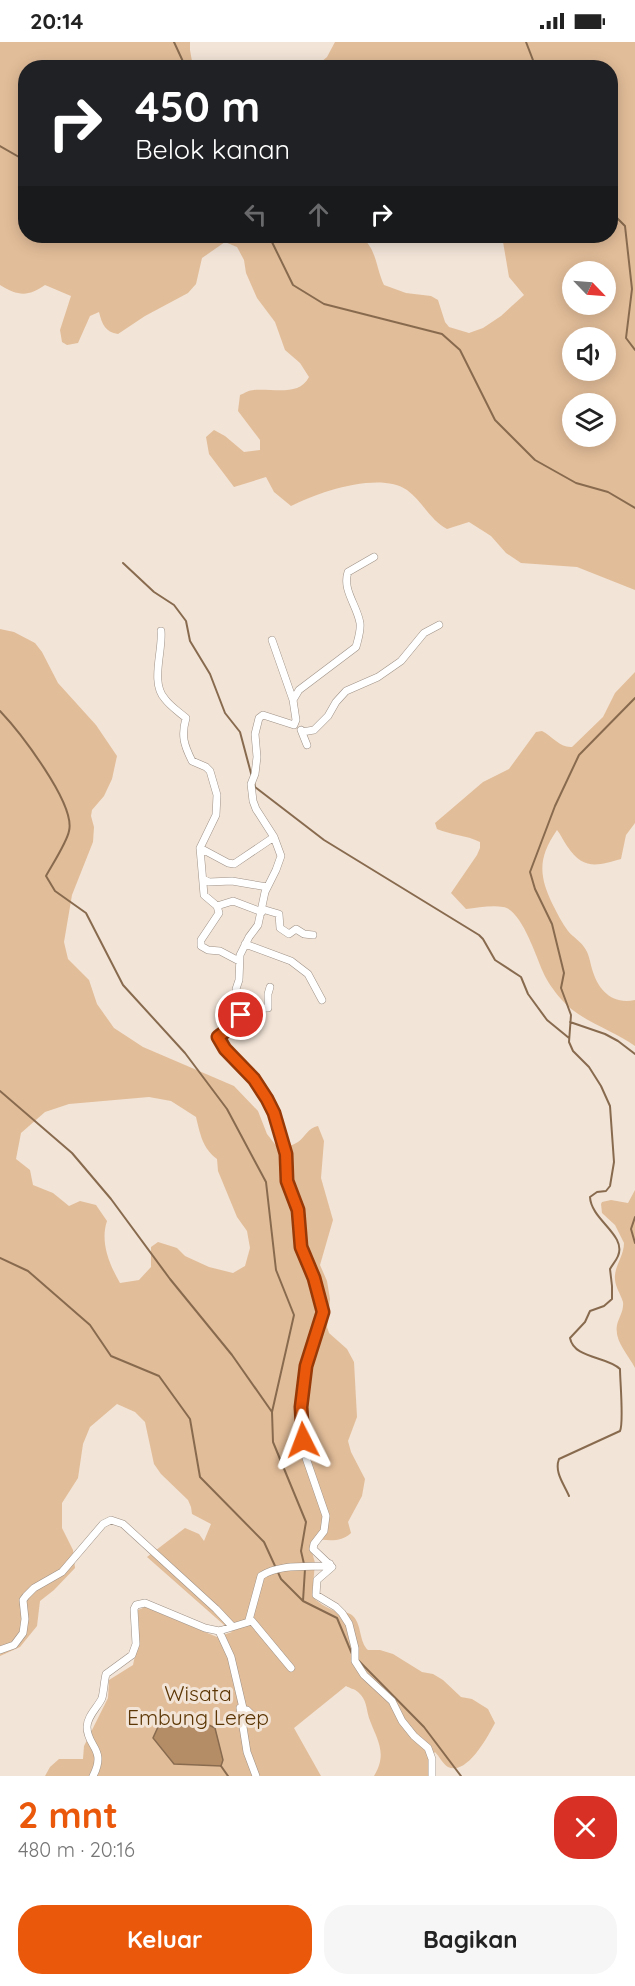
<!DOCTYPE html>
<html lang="id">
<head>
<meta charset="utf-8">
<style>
	body { margin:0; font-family:Quicksand,sans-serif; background:#f6f6f6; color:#222; height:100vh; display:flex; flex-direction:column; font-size:22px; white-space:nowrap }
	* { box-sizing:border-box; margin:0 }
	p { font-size:20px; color:#767676 }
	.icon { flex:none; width:33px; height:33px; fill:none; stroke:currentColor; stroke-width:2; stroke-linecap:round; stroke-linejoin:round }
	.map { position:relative; height:1734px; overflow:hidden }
	.panel { display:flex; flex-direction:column; background:#fff; flex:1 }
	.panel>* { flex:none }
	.top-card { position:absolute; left:18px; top:18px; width:600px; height:183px; border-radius:24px; box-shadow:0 3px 15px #0003; background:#202124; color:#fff; overflow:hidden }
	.needle { width:39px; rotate:115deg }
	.tools { position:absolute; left:562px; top:219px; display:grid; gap:12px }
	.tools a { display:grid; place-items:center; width:54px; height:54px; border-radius:50%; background:#fff; box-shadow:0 3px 15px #0003; font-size:30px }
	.pin { position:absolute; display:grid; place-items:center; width:51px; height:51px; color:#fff; margin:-26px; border:3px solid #fff; border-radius:50%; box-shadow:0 2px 6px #0007 }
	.me { position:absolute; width:66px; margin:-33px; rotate:357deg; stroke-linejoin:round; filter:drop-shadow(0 0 4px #0008) }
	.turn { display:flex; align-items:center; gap:21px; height:126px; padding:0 18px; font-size:27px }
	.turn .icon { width:78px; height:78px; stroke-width:2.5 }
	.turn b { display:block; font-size:42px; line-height:51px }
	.lanes { display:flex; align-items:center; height:57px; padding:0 18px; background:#0003; justify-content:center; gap:30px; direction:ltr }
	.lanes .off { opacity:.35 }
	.round { display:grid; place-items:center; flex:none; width:63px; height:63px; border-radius:24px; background:#f6f6f6 }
	.headline { display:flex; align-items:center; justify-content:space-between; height:102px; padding:0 18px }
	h1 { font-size:36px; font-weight:700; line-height:45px; color:#ea580c }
	.action { display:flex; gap:12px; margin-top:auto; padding:12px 18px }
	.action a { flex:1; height:69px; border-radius:24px; background:#ea580c; color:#fff; font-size:24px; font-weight:700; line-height:69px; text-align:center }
	.action a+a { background:#f6f6f6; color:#222 }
	.status { display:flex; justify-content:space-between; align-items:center; height:42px; padding:0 30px; background:#fff; direction:ltr }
	.status svg { height:16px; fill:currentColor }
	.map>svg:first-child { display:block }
	.green { fill:#e2bd99; fill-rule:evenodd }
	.water { fill:#b48d67; stroke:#886b4f; stroke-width:1.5 }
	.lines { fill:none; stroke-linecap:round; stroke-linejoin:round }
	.stream { stroke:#886b4f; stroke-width:2 }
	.minor-casing { stroke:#9e9186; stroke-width:8 }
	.minor { stroke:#fff; stroke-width:7 }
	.route-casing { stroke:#983908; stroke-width:15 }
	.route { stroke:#ea580c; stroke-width:10 }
	.labels { text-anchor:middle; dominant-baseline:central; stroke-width:6; stroke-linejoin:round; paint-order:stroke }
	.park-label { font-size:21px; fill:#5c3604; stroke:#f2e4d7 }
</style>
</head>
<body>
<div class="status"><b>20:14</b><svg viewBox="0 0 49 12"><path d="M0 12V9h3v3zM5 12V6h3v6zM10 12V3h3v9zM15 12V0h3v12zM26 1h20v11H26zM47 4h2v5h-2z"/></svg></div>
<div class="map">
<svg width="635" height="1734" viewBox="0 0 635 1734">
	<rect width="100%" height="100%" fill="#f2e4d7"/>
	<!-- green -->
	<path class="green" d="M0,0h190v8l3,17 -167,1v168h332c18,7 18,33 26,49l22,8 25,3 7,4 7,22 4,5 20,6 14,-5 18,-12 23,-21 -15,-18 -7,-41h108v-168l-295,-1 12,-10 8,-15h300v548l-58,-23 -56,-4 -15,-10 -15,-17 -22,-14 -22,7c-17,-9 -25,-28 -40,-39 -27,-19 -89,2 -116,16l-17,-14 -8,-15 -32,10 -25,-33 -3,-17 8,-7 11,6 19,16 16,-2v-10l-22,-29 2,-16c5,-2 9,-5 14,-5 18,-2 45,7 55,-13l-9,-14 -15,-13 -10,-28 -18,-24 -11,-25 -2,-13 -7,-13 -12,-5 -23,16 -6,26 -8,9 -43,23 -27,18c-13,-2 -16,-10 -19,-22l-9,4 -12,27 -11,2 -5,-3 -2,-12 11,-34 -26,-11c-17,12 -27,11 -45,0zM573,230h33v32h-33zM573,296h33v32h-33zM573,362h33v32h-33z
		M0,587l14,3 21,11 7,9 16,31 38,42 21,31 -5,23 -8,17 -12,14 -1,6 3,11 -1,15 -21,53 -8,47 4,17 21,21 8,24 17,24 29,19 91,39 24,25 9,23 11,14c7,-1 14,-2 20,-6 8,-6 10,-14 20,-16l6,15 -3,37 12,42 -13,45 7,16 3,18 -3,28 2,6 18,16 7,13 3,55 -9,24 3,11 14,27 -3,17 -14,26 3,11c-10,10 -24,7 -37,6l-3,9 4,15 -3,33c5,6 15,12 23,15 7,2 13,0 18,5 9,9 6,26 15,34h12l13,4 29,18 11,2 10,6 18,17 11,2 16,10 7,14c-7,13 -28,53 -47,44 -5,-3 -9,-11 -13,-15l-6,8 -1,16h-54c14,-23 3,-36 -5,-58 -3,-10 -2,-18 -11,-26 -3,-3 -9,-4 -12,-6l-52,42 27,48h-276l5,-9 9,-8h24l1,-13 24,-48 1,-18 24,-15 6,-28 -1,-27 7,-3 72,30 15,-5 -85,-75 38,-29 14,6 5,7 7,-17 -19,-10 -1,-7 -3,-7 -27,-26 -7,-10 -9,-42 -10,-10 -18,-8 -27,23 -7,17 -5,34 -16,25v25l11,22 2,18 -21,22 -14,11 -3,25 -17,21 -20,9zM149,1055l22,4 25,16c4,17 7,32 21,42l1,12 19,46 10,14 3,17 -5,18 -12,7 -24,-6 -24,-11 -8,-8 -19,-6 -7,5v20l-12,13 -19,3c-11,-19 -20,-41 -13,-62l-11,-16 -16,-4 -11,5 -16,-13 -20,-8 -3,-15 -14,-11 5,-26 24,-21 24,-8z
		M635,630v151l-9,12 -5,24c-24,7 -38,11 -54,-13 -4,-6 -6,-11 -10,-16 -20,29 -18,47 -3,77 4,8 8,16 14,24 5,6 12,10 16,16 5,6 6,15 8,22 6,21 20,36 43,31v46c-22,-16 -57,-26 -74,-47 -7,-8 -14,-18 -18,-27 -7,-16 -22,-63 -40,-65 -12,-2 -26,1 -37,2l-15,-16 26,-38 3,-7v-6c-14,-7 -29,-7 -43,-13l-2,-6 48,-41 26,-13 27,-37 6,-1c10,5 18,17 30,16l31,-30 12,-24z
		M635,1148v178c-7,-14 -21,-27 -18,-43 2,-8 7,-14 6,-23 -3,-10 -9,-16 -8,-27 1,-11 9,-20 9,-32l-9,-18 -13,-12 -1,-9 1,-2 9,-2 17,3z"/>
	<!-- water -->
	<path class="water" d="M209,1683l6,3 8,32 -2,6 -47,-2 -21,-26 5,-11z"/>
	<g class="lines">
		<!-- stream -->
		<path class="stream" d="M174,0l12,26
			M526,0l10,26
			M0,104l26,15
			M610,169l15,15 7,63 -6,49 9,12
			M269,194l24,49 31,19 118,30 18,16 35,70 40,40 41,23 32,9 27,16
			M123,521l31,29 20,13 12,16 4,20 20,33 15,39 15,19 12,45
			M0,669c19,20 76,93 69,120 -2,11 -17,34 -23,45l9,15 31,22 37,72 62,68 42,56 39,73 10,88 18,45 -22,97 1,30 33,80 -5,29 3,13
			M254,740l1,5 69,53 155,95 4,4 12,21 26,17 7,17 19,26 22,18
			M570,980l35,12 13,7 17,13
			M0,1049l72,62 39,46 59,80 62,76 40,57
			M635,1175l-4,12 4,14
			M0,1216l28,13 62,54 21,31 48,20 31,43 10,58 64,65 17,37 22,22
			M569,1454c-5,-12 -15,-24 -10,-37l61,-28c4,-8 0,-50 0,-62 -13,-13 -46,-10 -50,-31l15,-16 5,-11 14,-5 8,-7v-13l-2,-17c2,-4 6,-8 8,-13 9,-21 -27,-36 -28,-59l7,-5 9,-1 4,-5 4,-24 -4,-56 -9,-20 -12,-19 -16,-16 -4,-9 2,-27 -10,-27 3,-15 -12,-49 -17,-35 -5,-17 25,-66 24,-51 56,-57
			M305,1527l-2,32 34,17 15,36
			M356,1616l68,69 37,49
			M221,1724l7,10"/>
		<defs>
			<path id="minor" d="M374,515l-26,15c-6,18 9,33 12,51 1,8 -2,16 -4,24l-57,43 -6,10 3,20 -2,5 -31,-10 -4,3 -4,16 2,23 -2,17 -4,10 2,17 3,8 18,28 7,19 -5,14 -11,22 -7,33 -9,12 -9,18 -1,25 -3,9 4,11v18l-22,19 7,12 28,30 14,20 7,14 12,41 1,27 11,29 3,37 13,31 9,34 -17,54 -5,41 1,33 4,18 20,58 -2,15 -10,13 -1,5 19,18 -15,13 -1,15 20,12 6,6 7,11 6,24v13l9,14 28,26 10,20 12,15 14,12 4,11v17
				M161,589c2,20 -11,52 4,68 5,7 14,13 21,19 -5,18 -2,27 6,43l14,6 4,4 7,24 -1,20 -16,33 4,47 13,11 2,7 -18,27v6l7,4 12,1 19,10
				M272,598l21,60
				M301,688l6,15
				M302,690l12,-2 14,-14 8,-14 10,-11 32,-14 23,-16 23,-28 15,-8
				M200,806l28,15 6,1 40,-27
				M203,837l6,3 23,-1 35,6
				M217,864l16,-5 29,11
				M262,867l17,5 1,14 9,6 7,-5 8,5 9,1
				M245,902l46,17 17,13 14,26
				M241,967l27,-1v-14l2,-7
				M249,1578l12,-44c18,-12 44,-9 65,-10l4,-2
				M219,1589l12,26 12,51
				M0,1608l14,-5 9,-12 2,-14 -2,-19 3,-4 8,-8 28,-16 41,-48 8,-4 12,4 93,85 16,17
				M93,1734c14,-27 -6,-29 -6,-49 0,-11 11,-20 15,-29 2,-8 2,-16 4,-24l26,-19 4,-11 -2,-35 2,-4 9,-2 60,25 14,3 33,-10 39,47
				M256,1734l-9,-24 -7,-44 7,2 8,8 7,-3"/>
		</defs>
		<!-- minor casing -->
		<use href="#minor" class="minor-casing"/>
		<!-- minor -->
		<use href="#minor" class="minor"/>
	</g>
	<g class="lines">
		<defs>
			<path id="route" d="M241,973l-5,8 -18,14 7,12 29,30 13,20 7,14 12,41 1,27 11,29 3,37 13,31 9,34 -17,54 -5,41 2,33"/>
		</defs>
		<!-- route casing -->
		<use href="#route" class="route-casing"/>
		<!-- route -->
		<use href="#route" class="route"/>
	</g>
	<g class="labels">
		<!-- park labels -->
		<g class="park-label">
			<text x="198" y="1651">Wisata<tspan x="198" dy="24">Embung Lerep</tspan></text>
		</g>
	</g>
</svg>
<div class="tools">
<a><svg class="needle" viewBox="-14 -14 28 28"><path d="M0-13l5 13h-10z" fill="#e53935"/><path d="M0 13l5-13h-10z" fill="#767676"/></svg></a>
<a><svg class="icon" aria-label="sound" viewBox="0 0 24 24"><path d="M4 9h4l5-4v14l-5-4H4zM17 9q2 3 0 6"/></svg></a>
<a><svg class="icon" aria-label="layers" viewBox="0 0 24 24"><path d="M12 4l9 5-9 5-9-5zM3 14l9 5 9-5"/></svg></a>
</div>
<div class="pin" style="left:241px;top:973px;background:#d93025"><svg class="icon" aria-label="arrive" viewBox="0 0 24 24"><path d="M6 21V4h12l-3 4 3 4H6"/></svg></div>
<svg class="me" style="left:303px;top:1398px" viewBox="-20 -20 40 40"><path d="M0-17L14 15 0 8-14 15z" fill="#ea580c" stroke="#fff" stroke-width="4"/></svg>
<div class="top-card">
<div class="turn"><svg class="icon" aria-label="right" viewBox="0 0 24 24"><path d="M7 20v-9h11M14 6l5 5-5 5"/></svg><div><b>450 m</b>Belok kanan</div></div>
<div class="lanes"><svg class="icon off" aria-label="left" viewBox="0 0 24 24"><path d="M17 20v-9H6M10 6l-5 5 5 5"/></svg><svg class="icon off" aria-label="ahead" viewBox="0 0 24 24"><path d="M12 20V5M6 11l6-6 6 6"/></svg><svg class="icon" aria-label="right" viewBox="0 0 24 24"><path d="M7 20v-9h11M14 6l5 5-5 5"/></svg></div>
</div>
</div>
<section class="panel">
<div class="headline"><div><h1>2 mnt</h1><p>480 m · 20:16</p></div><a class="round" style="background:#d93025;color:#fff"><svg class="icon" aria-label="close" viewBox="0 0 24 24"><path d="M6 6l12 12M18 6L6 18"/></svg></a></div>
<div class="action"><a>Keluar</a><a>Bagikan</a></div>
</section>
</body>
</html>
